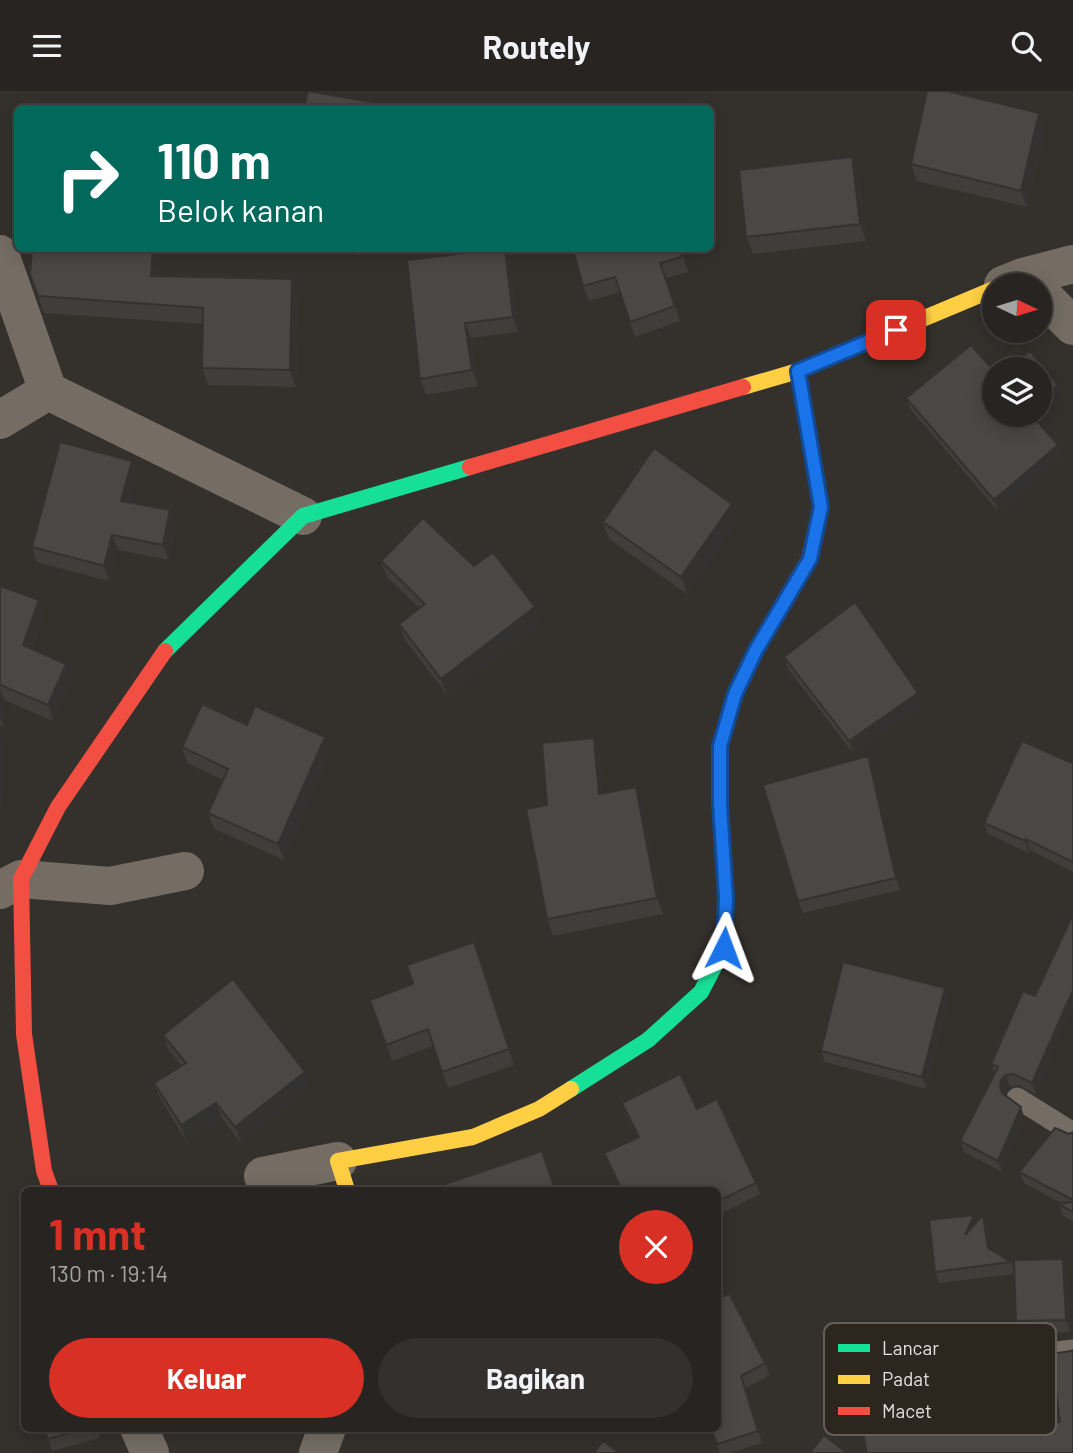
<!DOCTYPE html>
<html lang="id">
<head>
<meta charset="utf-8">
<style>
	body { margin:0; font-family:Barlow,sans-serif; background:#33302e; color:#f1f3f6; height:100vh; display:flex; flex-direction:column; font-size:26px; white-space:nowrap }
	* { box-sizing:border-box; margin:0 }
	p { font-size:23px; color:#a4a4a5 }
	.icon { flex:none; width:38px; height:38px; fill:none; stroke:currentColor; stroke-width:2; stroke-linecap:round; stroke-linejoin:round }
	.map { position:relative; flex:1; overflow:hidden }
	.sheet { position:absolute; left:21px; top:1096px; width:700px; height:245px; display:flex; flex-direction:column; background:#272421; border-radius:10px; box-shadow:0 4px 18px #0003,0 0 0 2px #43413f }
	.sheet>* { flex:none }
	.banner { position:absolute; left:14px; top:14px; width:700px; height:147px; border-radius:10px; box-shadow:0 4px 18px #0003,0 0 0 2px #43413f; background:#00695c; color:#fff; overflow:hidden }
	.needle { width:46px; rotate:94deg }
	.buttons { position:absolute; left:982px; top:182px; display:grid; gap:14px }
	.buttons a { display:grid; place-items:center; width:70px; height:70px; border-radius:50%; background:#272421; box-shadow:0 4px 18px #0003,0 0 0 2px #43413f; font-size:35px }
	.pin { position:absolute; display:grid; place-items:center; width:60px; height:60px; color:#fff; margin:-30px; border-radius:14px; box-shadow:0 4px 10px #0006 }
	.me { position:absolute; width:77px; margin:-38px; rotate:3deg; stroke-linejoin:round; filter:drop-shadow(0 0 5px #0008) }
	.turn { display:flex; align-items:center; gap:24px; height:147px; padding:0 28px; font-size:32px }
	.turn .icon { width:91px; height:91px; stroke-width:2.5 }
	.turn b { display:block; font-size:49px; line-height:60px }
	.round { display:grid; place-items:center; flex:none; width:74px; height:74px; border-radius:37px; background:#33302e }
	.head { display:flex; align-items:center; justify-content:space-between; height:119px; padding:0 28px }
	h1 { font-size:42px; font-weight:700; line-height:52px; color:#d93025 }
	.cta { display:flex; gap:14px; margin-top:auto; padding:14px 28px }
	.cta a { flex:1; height:80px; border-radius:42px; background:#d93025; color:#fff; font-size:28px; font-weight:700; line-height:80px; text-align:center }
	.cta a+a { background:#33302e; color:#f1f3f6 }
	header { display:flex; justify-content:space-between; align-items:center; height:91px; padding:0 28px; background:#272421; font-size:32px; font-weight:700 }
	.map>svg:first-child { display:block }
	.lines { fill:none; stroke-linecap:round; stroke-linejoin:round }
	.lane { stroke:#756d64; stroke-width:21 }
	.street { stroke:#756d64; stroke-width:38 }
	.fast { stroke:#16e098; stroke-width:16 }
	.slow { stroke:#ffcf43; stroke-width:16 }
	.jam { stroke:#f24e42; stroke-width:16 }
	.wall { fill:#403d3a }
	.shaded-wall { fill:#343230 }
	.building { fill:#4a4744; stroke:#343230; stroke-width:2 }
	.route-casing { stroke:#114b97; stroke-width:18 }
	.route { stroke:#1a73e8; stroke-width:12 }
	.key { fill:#2d261f; stroke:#645e58; stroke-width:2 }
	.key-label { font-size:19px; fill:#e5e0dc }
</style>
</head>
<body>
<header><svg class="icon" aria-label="menu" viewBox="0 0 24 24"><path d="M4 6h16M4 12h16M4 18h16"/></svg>Routely<svg class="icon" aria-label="search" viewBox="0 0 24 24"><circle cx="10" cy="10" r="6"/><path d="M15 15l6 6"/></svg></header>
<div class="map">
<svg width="1073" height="1362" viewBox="0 0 1073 1362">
	<rect width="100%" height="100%" fill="#34302c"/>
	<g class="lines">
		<!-- lane -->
		<path class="lane" d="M1017,1007l56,35
			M912,1279l161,-20"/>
		<!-- street -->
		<path class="street" d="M0,163l48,137
			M1003,194l20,-8 50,-13
			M1040,202l33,33
			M0,329l48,-29 255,125
			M0,799l21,-11 89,7 75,-15
			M263,1085l75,-15
			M139,1337l11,25
			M318,1362l9,-25"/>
		<!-- fast -->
		<path class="fast" d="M165,560l138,-135 167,-49
			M571,998l77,-49 53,-48 23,-44 2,-50 -6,-94v-39"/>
		<!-- slow -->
		<path class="slow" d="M743,296l55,-16 196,-82
			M347,1099l-9,-29 135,-24 66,-28 32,-20"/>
		<!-- jam -->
		<path class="jam" d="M470,376l273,-80
			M720,674v-19l15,-52 21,-44 53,-91 12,-52 -23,-136
			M51,1099l-7,-19 -20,-137 -3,-155 37,-72 107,-156"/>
	</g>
	<!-- wall -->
	<path class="wall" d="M1045,39l-18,77 -110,-26 -6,-17z
		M852,66l6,17 8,67 -113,13 -7,-17z
		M32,158h128l-2,27 140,20 -2,91 -88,-2 -6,-17 1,-44 -159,-11 -14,-39z
		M322,158h39l-1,6z
		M505,158l5,15 8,68 -47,6 7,48 -52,9 -6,-16z
		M681,158l7,23 -22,6 14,43 -45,16 -15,-45 -31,9 -6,-15z
		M1058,294l4,12 -27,22 23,26 4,11 -64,55 -87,-101 -5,-12 88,17z
		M137,385l-7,27 40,7 6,16 -7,34 -51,-10 -9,31 -72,-19 -5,-15z
		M738,430l-51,73 -78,-55 -6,-17z
		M381,470l93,5 61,41 6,16 -94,72 -42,-55 -6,-16 20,-16 -32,-31z
		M0,495l39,14 5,15 -12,34 34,15 6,15 -19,42 -49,-21v27l-4,-2z
		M784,566l134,36 5,11 -70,49 -65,-84z
		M247,634l83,28 -46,107 -70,-31 -6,-16 15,-33 -36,-17 -5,-16z
		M594,647l6,16 3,40 39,9 21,111 -110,22 -6,-17v-114z
		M1073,670v111l-43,-22 -1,3 -41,-19 -4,-11 88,-60z
		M872,676l28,123 -97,23 -5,-12z
		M479,867l35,107 -66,23 -15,-42 -41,15 -22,-61z
		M945,897l4,12 -22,89 -102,-27 -4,-11z
		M1035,905l1,98 -18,-9 -8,2 -4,5 -1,3 20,24 -23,53 -38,-20 -4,-11 35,-67 -4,-10z
		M163,944l148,52 -70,56 -19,-25 -36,23 -26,-43 -6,-15 27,-17 -12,-16z
		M622,1012l75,6 59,74 4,11 -42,21v-25h-97l-17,-37 34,-16 -12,-22z
		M1073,1041v89l-10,-5 -5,-12h5l-39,-21 -5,-11z
		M977,1131l11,5 3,23 20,12 3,10 53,-1 3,61 -50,1 -4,-12 -2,-47 -75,9 -4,-11z
		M718,1208l47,64 5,12 -24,13 16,55 -32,10h-10l-9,-25z
		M45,1337h52l3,10 -48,13z"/>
	<!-- shaded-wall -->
	<path class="shaded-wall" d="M1039,22l6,17 -18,77 -6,-16z
		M852,66l6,17 8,67 -6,-17z
		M153,158h7l-3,44 -6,-17z
		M505,158l5,15 8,68 -5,-15z
		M292,188l6,17 -2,91 -6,-17z
		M465,232l6,15 7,48 -6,-16z
		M1058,294l4,12 -30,24 -3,-6h11v-15z
		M1058,354l4,11 -64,55 -4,-11z
		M132,370l5,15 -10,40 -6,-15z
		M732,413l6,17 -51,73 -6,-17z
		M170,419l6,16 -7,34 -6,-15z
		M112,444l6,15 -9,31 -5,-15z
		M39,509l5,15 -16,45 -5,-15z
		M535,516l6,16 -94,72 -6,-16z
		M66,573l6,15 -19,42 -5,-16z
		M0,598l4,11v27l-4,-11z
		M918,602l5,11 -70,49 -4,-12z
		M0,643l4,10 -1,70 -3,-9z
		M325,646l5,16 -46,107 -6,-16z
		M594,647l6,16 5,57 -6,-17z
		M868,665l4,11 28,123 -4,-12z
		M636,696l6,16 21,111 -6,-16z
		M1026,748l4,11 -1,3 -4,-12z
		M945,897l4,12 -22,89 -5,-12z
		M1073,898v21l-37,84 -4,-11z
		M305,981l6,15 -70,56 -6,-16z
		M1006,984l4,12 -4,5 -2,6 -4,-11 1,-7z
		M216,1012l6,15 -36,23 -5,-16z
		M1021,1016l4,12 -23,53 -4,-11z
		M974,1124l4,11 -13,9z
		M983,1124l5,12 4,33 -4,-12z
		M1063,1168l4,12 3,61 -4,-12z
		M972,1273l4,11 12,69 -4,-12z"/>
	<!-- building -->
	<path class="building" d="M308,0l69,12 -1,6h-72z
		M927,0h20l92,22 -18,78 -110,-27z
		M852,66l8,67 -114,13 -7,-67z
		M32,158h121l-2,27 141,3 -2,91 -88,-2 1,-60 -165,-12 -8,-22z
		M499,158h6l8,68 -48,6 7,47 -52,9 -13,-119z
		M573,158h107l2,8 -22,6 15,43 -45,16 -15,-45 -32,9z
		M971,254l23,26v44h38l26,30 -64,55 -88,-102z
		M1030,260l28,34 -18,15v-31h-33z
		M60,351l72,19 -11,40 49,9 -7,35 -51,-10 -8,31 -72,-19z
		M654,357l78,56 -51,73 -78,-55z
		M423,427l51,48 19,-14 42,55 -94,72 -42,-55 26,-20 -44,-43z
		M0,495l39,14 -16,45 43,19 -18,41 -48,-20z
		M855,511l63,91 -69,48 -65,-84z
		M202,613l45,21 8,-19 70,31 -47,107 -70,-31 20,-44 -46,-22z
		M594,647l5,56 37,-7 21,111 -110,21 -21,-110 21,-4 -5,-62z
		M1022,650l50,22 1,-2v101l-47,-23 -1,2 -41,-18z
		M868,665l28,122 -98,23 -35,-116z
		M1073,823v76l-41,93 -18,-9 -8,1 -5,5 -1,7 2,6 19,14 -23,54 -38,-20 38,-74 -7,-3 32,-73 12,5z
		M474,851l35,107 -67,23 -14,-43 -42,16 -16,-45 43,-16 -6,-19z
		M843,871l102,26 -23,89 -101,-26z
		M233,888l72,93 -70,55 -19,-24 -35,22 -27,-42 32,-20 -23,-28z
		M680,983l17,35 20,-10 39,84 -38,18v-11h-96l-18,-37 35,-16 -17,-34z
		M1055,1037l14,6 4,-2v68l-54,-28z
		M542,1060l13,39h-127z
		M1073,1111v10l-15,-8z
		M974,1124l-9,20 18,-20 5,33 23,14 -76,10 -6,-52z
		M1063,1168l3,61 -50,1 -2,-61z
		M729,1202l36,70 -24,13 17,55 -41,13 -6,-16h7v-129z
		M1073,1259v103h-206l-12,-58 13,-16 104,-15 12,68 76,-10 -9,-68 20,-3z
		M45,1337h45l-43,11z
		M824,1344l23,18h-37z
		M603,1350l16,12h-25z"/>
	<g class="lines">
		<defs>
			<path id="route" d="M724,857l2,-50 -6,-94v-58l15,-52 21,-44 54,-91 11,-52 -23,-136 98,-41"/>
		</defs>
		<!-- route casing -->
		<use href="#route" class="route-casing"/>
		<!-- route -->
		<use href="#route" class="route"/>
	</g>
	<!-- legend -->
	<rect x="824" y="1232" width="232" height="112" rx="10" class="key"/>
	<rect x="838" y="1253" width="32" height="8" fill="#16e098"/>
	<rect x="838" y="1284" width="32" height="9" fill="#ffcf43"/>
	<rect x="838" y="1316" width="32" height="8" fill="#f24e42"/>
	<g class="key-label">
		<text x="882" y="1264">Lancar</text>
		<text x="882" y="1295">Padat</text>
		<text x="882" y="1327">Macet</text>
	</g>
</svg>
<div class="buttons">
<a><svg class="needle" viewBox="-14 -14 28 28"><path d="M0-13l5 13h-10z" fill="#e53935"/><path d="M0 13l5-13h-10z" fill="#a4a4a5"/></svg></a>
<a><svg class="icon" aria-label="layers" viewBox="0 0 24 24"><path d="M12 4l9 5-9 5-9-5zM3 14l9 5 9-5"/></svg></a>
</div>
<div class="pin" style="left:896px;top:239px;background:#d93025"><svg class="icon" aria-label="arrive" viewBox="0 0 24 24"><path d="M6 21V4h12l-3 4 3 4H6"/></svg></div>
<svg class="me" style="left:724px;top:857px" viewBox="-20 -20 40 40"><path d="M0-17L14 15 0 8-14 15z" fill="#1a73e8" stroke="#fff" stroke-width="4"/></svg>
<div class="banner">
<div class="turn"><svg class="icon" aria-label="right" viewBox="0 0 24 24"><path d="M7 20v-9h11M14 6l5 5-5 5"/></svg><div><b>110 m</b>Belok kanan</div></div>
</div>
<section class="sheet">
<div class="head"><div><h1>1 mnt</h1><p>130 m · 19:14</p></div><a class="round" style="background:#d93025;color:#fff"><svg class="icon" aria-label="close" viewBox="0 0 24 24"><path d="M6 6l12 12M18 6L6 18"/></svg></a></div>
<div class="cta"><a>Keluar</a><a>Bagikan</a></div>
</section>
</div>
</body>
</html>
